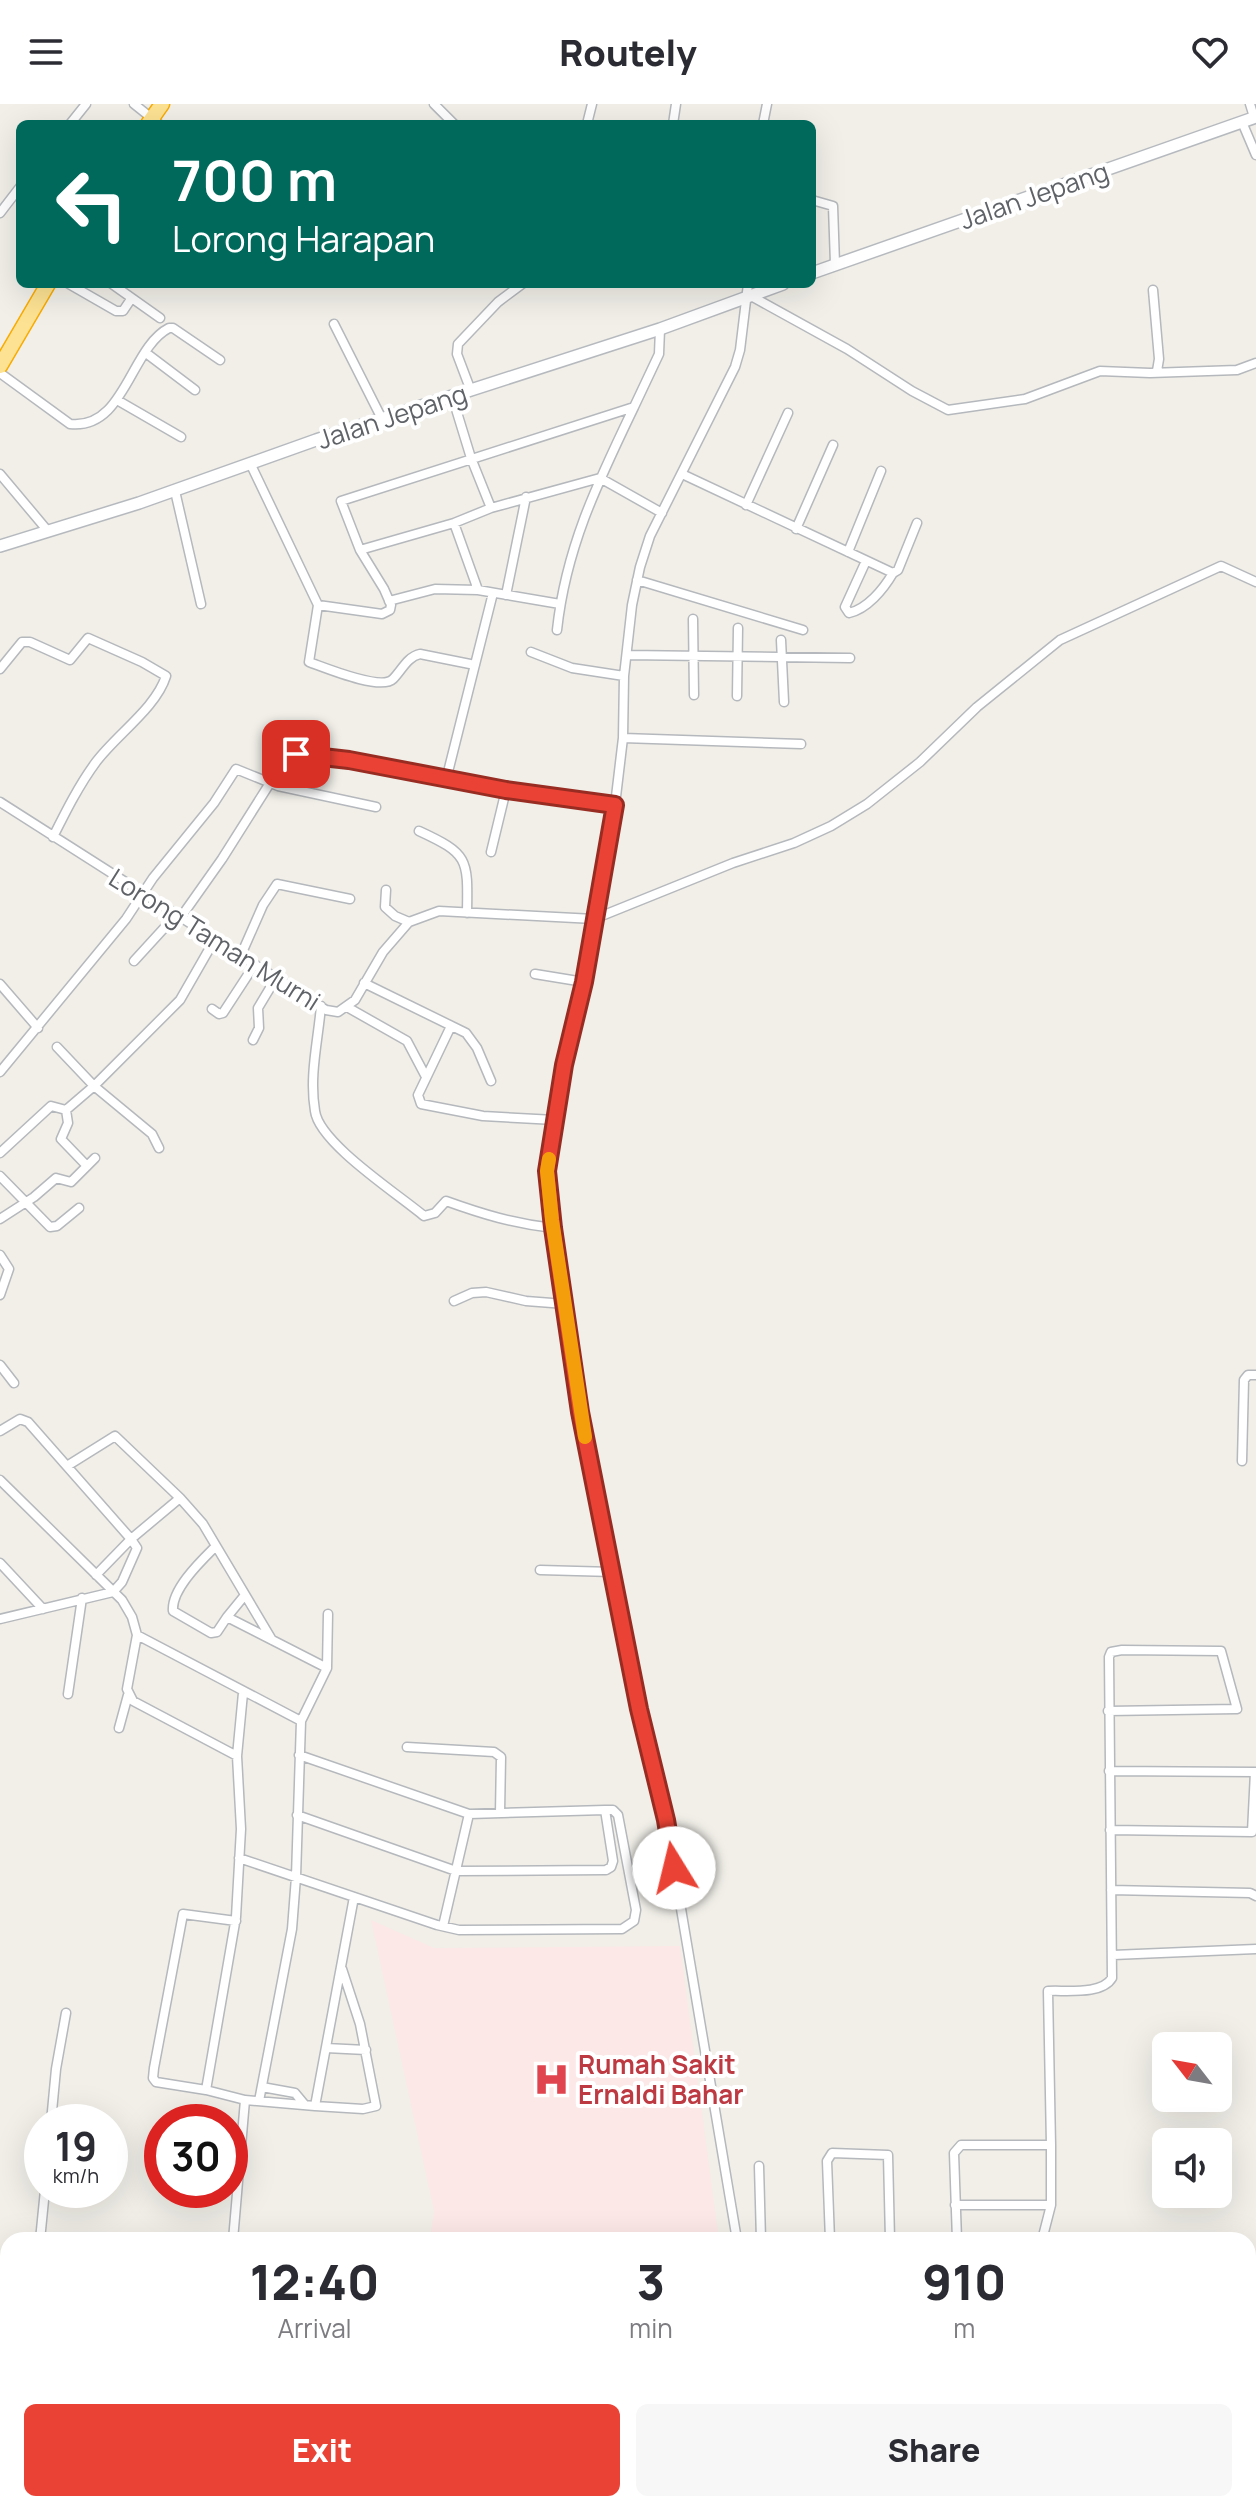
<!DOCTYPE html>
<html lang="en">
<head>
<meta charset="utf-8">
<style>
	body { margin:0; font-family:Manrope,sans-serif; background:#f7f7f7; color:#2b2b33; height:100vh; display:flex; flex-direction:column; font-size:30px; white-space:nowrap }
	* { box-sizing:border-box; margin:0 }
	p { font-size:26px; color:#7c7c81 }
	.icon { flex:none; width:44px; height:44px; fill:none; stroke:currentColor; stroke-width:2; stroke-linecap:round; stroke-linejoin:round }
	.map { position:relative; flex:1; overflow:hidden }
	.drawer { position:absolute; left:0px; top:2128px; width:1256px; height:280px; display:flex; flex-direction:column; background:#fff; border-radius:24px 24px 0 0; box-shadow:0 8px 32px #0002 }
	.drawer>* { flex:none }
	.hud { position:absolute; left:16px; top:16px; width:800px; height:168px; border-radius:12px; box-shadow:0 8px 32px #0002; background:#00695c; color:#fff; overflow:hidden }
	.needle { width:52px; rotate:301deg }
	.buttons { position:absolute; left:1152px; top:1928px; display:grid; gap:16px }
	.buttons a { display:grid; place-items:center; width:80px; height:80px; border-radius:12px; background:#fff; box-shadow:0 8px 32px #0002; font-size:40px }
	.speed { position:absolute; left:24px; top:2000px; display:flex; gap:16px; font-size:40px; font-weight:700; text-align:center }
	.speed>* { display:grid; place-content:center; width:104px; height:104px; border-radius:50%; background:#fff; box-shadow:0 8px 32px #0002; line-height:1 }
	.speed small { font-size:20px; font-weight:400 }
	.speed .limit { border:12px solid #d22; background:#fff; color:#111 }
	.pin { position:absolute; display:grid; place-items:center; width:68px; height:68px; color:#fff; margin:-34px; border-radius:16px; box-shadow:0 4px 12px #0006 }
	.me { position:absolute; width:88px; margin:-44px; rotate:351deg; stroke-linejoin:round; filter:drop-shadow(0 0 6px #0008) }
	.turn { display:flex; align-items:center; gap:28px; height:168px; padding:0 24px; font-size:36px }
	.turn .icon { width:104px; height:104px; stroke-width:2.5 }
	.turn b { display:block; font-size:56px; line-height:68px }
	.eta { display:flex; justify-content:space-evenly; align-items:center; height:136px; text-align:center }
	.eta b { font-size:48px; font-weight:800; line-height:56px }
	.cta { display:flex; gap:16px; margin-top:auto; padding:16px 24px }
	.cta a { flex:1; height:92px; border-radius:12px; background:#ea4335; color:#fff; font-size:32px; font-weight:800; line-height:92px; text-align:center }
	.cta a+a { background:#f7f7f7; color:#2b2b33 }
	header { display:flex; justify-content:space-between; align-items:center; height:104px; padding:0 24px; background:#fff; font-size:36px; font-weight:800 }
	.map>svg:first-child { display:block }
	.medical { fill:#fce8e6 }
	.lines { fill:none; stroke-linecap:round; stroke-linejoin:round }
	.street-casing { stroke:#b5b8bc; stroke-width:11 }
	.secondary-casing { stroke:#b6babf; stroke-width:14 }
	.highway-casing { stroke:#f9ab00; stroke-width:17 }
	.street { stroke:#fff; stroke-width:8 }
	.secondary { stroke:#fff; stroke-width:11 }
	.highway { stroke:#fde293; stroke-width:14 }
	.route-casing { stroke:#982c22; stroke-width:20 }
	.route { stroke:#ea4335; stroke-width:14 }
	.slow { stroke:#f59e0b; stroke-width:14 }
	.labels { text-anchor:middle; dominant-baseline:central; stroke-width:8; stroke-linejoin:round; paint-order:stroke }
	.street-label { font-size:26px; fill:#5f6368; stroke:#fff }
	.health-label { font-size:26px; font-weight:bold; fill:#be3a42; stroke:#fff; text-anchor:start }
</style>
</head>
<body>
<header><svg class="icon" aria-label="menu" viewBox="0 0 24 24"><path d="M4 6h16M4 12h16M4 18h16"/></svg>Routely<svg class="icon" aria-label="heart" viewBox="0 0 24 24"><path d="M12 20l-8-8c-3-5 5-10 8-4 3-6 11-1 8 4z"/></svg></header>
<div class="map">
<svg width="1256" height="2408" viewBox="0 0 1256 2408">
	<rect width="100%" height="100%" fill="#f1efe8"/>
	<!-- medical -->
	<path class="medical" d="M371,1816l63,28 246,-2 39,294h-289l4,-29z
		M480,2400h262v8h-260z"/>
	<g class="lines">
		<defs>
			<path id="street" d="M134,0l25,20
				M434,0l20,20
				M1250,0l4,13
				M1242,18l14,33
				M70,20l16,-20
				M587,20l5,-20
				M673,20l3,-20
				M763,20l4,-20
				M812,96l21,6 2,58
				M0,109l20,-26
				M69,180l47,27h7l8,-12
				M112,180l48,34
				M1153,186l6,69 -2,12
				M751,192l96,53 65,42 36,19 77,-11 75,-28 50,2 87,-3 19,-7
				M334,220l48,95
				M146,249l49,37
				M0,269l70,51c55,6 60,-76 99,-96h4l47,32
				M471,287l-14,-37 1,-10 40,-42 24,-18
				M117,296l64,37
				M251,361l67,140 -9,57c17,6 72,29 84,17 9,-9 14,-22 27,-25l55,11
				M0,370l47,56
				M682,370l211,99 5,-3 19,-47
				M175,387l26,113
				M746,401l42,-92
				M491,404l109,-30 62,35
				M454,419l24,67 82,14
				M796,425l37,-84
				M360,446l94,-27 37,-15 -20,-50 -19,-62
				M848,448l33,-81
				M866,457l-21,46 4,6c18,-4 34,-23 44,-40
				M637,476l166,50
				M506,491l20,-98
				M389,497l46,-12 43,1
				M318,501l64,9 8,-4 1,-5 -7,-16 -24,-39 -19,-49 293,-94 25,-53 1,-25
				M693,515l1,76
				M557,526c9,-83 41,-148 77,-223
				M781,536l3,62
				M531,548l41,16 52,8
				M627,551l223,3
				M0,565l22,-27h8l40,18 18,-22 54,24 24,14c-10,32 -50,59 -70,86 -17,23 -30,49 -43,75
				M737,592l1,-68
				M623,634l178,6
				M446,676l47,-187
				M278,682l11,-25 7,-7 6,-1 204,37 109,15
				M0,698l326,208 12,2 17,-12 28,-48 26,-30 30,-11 155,8 139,-56 61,-20 37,-17 36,-22 53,-42 57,-55 83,-67 161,-74 35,16
				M419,727c50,23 49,28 48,82
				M491,748l15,-62
				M386,786l-1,17 10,9 14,6
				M181,813l41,-58 48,-76
				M241,851l22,-50 14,-21 73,15
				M134,857l32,-35 8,-14
				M535,870l49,8
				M364,879l102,50 11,15 14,33
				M0,880l38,44
				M321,902c-3,35 -12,70 -6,105 4,32 83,83 109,105l11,-3 11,-12c36,13 69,23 107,27
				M347,903l60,34 19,36
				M212,905l7,5 4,-1 32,-49
				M451,922l-33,69 3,9 62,12 72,4
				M253,936l6,-12 -1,-20 18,-30
				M57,943l37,39 58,48 7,14
				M0,968l126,-153 27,-41 61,-75 22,-34 42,17 98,21
				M66,1006l28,-24 86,-86 35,-61
				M66,1006l2,13 -7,16 26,27
				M0,1049l51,-47 15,4
				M0,1072l50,51 7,-1 22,-18
				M0,1115l34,-22 22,-19 15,4 24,-24
				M0,1151l9,14 -9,26
				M454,1197l18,-8 14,-1 40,9 39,3
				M0,1261l14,18
				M0,1327l20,-12 8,3 103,117 6,9 -15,34 -9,10 -113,27
				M1242,1357l2,-81 4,-5h8
				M67,1362l48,-30 65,62
				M0,1376l122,120 10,17 5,18 164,86 -5,156 -4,52 -33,172
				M216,1442c-14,14 -45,43 -43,65l38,22 6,-1 10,-15 100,51 -26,53
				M0,1459l43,46
				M540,1466l73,2
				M96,1471l35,-36 49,-41 23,26 69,116
				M227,1513l18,-22
				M137,1531l-10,54 6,12 104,55
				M327,1564l1,-54
				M68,1590l14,-96
				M119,1624l9,-33
				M407,1643l87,5 7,5 -1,56
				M1109,1667l146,1 -3,60 -142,-2
				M297,1711l159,56 150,-1 5,-3 2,-6 -8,-51 -136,4 -170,-59
				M239,1754l198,67 22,5 163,-1 12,-8 2,-11 -18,-95 -5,-5h-8
				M1111,1786l139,3 6,3
				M443,1822l26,-112
				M1113,1851l143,-6
				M326,1944l40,2
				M262,1983l33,6 10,12
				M206,1986l-50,-8 -3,-4 1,-10 29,-154 53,7
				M245,1996l70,6 39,-209
				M315,2002l48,3 13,-3 -16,-82 -18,-55
				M51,2018l5,-53 10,-56
				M1051,2041l-3,-154c18,-1 54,4 64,-13l-3,-321 2,-5 11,-2 99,1 16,58 -129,2
				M759,2062l2,74
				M955,2101h96
				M40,2136l5,-50
				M233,2136l12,-140 -39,-10 30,-173 5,-88 -4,-73 6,-63
				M737,2136l-71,-420 -27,-111 -59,-297 -27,-184 -6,-57 17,-106 20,-83 31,-177 8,-67 1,-62 8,-71 8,-38 10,-31 85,-169 5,-17 8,-66
				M830,2136l-3,-79 5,-8 56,2 2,85
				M957,2136l-3,-87 7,-8h90v60l-9,35
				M0,2266l8,-13
				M750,2400v8
				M765,2400v8
				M835,2400v8
				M894,2400v8
				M161,2408l2,-8
				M959,2408l3,-8"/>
			<path id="secondary" d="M812,169l444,-156
				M0,442l139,-43 177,-63 344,-111 123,-45"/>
			<path id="highway" d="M148,20l14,-20
				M0,262l48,-82
				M15,2400l14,8"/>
		</defs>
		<!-- street casing -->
		<use href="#street" class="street-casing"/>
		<!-- secondary casing -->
		<use href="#secondary" class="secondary-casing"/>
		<!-- highway casing -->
		<use href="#highway" class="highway-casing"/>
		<!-- street -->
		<use href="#street" class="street"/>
		<!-- secondary -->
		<use href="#secondary" class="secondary"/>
		<!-- highway -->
		<use href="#highway" class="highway"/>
	</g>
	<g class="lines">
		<defs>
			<path id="route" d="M296,650l53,6 157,30 109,15 -31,177 -20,83 -17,106 6,57 27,184 59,297 27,111 8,48"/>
		</defs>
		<!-- route casing -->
		<use href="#route" class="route-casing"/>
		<!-- route -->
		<use href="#route" class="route"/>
		<!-- slow -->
		<path class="slow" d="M549,1055l-2,12 5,49 33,217"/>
	</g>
	<!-- icons -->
	<defs>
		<symbol id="hospital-bare" viewBox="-9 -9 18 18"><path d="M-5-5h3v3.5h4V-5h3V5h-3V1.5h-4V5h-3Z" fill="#e0444e" stroke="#fff" stroke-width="2.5" paint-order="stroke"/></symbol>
	</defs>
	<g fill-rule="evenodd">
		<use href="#hospital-bare" x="526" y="1950" width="51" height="51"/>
	</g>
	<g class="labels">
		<!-- street labels -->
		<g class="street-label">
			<text transform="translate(1034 91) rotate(-19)">Jalan Jepang</text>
			<text transform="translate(392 312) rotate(-18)">Jalan Jepang</text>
			<text transform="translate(215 835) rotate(32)">Lorong Taman Murni</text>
		</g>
		<!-- health labels -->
		<g class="health-label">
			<text x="578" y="1960">Rumah Sakit<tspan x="578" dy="30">Ernaldi Bahar</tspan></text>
		</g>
	</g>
</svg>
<div class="buttons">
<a><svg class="needle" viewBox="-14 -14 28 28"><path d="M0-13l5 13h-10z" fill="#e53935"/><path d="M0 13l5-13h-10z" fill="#7c7c81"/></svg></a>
<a><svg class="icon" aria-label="sound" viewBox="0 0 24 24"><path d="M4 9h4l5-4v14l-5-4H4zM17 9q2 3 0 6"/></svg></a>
</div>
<div class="speed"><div>19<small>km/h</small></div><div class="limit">30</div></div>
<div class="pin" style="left:296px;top:650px;background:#d93025"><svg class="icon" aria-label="arrive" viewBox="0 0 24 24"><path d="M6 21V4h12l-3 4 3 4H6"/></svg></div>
<svg class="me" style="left:674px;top:1764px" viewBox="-20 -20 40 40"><circle r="19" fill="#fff"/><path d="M0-13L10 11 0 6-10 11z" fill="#ea4335"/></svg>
<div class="hud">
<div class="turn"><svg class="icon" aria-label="left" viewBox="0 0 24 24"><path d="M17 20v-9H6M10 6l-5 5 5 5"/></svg><div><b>700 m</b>Lorong Harapan</div></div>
</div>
<section class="drawer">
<div class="eta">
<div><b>12:40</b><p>Arrival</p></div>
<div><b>3</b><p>min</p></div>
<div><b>910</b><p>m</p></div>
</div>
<div class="cta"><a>Exit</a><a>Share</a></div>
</section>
</div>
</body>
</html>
